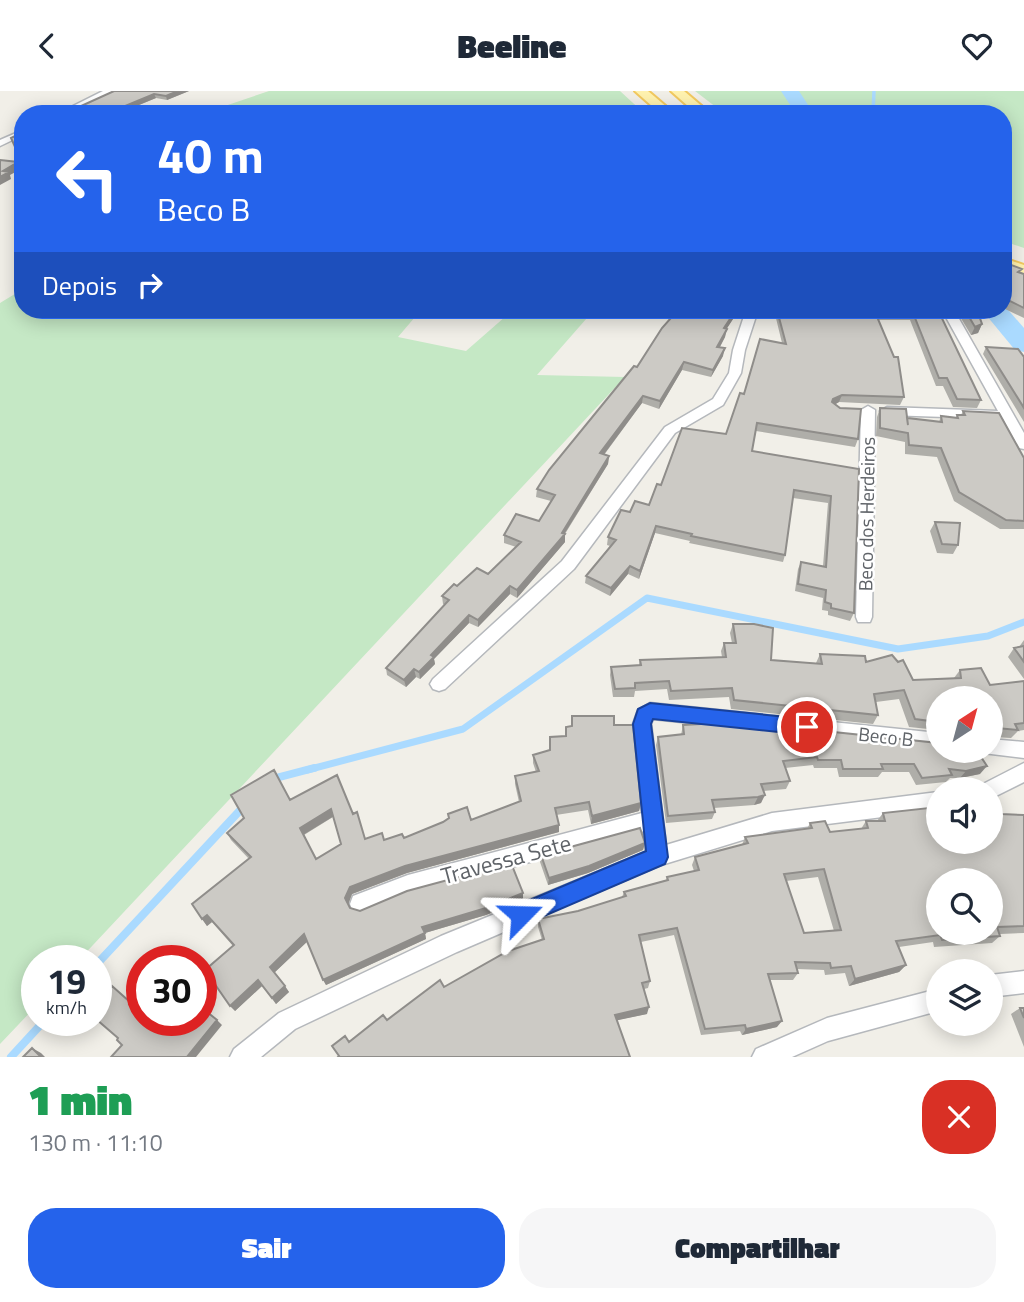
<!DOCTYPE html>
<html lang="pt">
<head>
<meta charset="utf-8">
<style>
	body { margin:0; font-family:"Titillium Web",sans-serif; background:#f6f6f7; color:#1f2937; height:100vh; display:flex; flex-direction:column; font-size:26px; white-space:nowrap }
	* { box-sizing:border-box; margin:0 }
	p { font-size:23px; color:#747a83 }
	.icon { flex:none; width:38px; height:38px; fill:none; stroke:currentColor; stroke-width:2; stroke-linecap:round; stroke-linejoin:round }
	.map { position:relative; height:966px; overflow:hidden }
	.side { display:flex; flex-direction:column; background:#fff; flex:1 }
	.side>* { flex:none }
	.top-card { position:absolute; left:14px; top:14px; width:998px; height:214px; border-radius:28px; box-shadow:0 4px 18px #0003; background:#2563eb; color:#fff; overflow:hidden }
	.needle { width:46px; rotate:36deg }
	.controls { position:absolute; left:926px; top:595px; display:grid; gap:14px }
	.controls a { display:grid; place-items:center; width:77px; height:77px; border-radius:50%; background:#fff; box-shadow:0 4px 18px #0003; font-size:35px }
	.speed { position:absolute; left:21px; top:854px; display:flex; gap:14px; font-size:35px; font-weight:700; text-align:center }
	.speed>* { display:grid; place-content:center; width:91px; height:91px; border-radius:50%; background:#fff; box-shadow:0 4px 18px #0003; line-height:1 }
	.speed small { font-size:18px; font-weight:400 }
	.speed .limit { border:10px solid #d22; background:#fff; color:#111 }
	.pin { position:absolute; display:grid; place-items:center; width:60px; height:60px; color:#fff; margin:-30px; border:4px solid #fff; border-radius:50%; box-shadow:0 2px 7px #0007 }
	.me { position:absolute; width:77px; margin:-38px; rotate:68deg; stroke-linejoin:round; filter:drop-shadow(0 0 5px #0008) }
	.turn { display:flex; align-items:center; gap:24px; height:147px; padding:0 28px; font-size:32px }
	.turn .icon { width:91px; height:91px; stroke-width:2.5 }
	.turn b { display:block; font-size:49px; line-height:60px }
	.then { display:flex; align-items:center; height:66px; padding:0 28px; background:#0003; gap:14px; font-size:26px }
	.round { display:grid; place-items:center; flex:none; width:74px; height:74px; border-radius:28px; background:#f6f6f7 }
	.overview { display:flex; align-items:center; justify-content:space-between; height:119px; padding:0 28px }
	h1 { font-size:42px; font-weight:800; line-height:52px; color:#1e9e55 }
	.cta { display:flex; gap:14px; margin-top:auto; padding:14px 28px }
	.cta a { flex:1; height:80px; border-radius:28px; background:#2563eb; color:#fff; font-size:28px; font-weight:800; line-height:80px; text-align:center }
	.cta a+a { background:#f6f6f7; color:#1f2937 }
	header { display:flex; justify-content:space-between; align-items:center; height:91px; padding:0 28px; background:#fff; font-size:32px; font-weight:800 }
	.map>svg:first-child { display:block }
	.green { fill:#c5e8c5 }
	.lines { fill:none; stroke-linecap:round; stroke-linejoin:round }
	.stream-far2 { stroke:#aadaff; stroke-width:3.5 }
	.stream-far1 { stroke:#aadaff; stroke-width:7 }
	.stream { stroke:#aadaff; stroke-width:8 }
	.river { fill:#aadaff; fill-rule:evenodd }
	.minor-casing { stroke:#b5b8bc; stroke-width:3 }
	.primary-casing { stroke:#f2c960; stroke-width:4 }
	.minor { fill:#fff; fill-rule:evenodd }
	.primary { fill:#fff2af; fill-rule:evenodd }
	.wall { fill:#afaea9; fill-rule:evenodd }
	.shaded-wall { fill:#8f8d8a }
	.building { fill:#cccac5; stroke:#8f8d8a; stroke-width:2; fill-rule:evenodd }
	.route { fill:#2563eb; stroke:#184099; stroke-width:2 }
	.labels { text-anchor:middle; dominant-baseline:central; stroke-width:5; stroke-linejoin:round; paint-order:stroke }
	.street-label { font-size:19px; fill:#5f6368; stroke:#fff }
	.near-street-label { font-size:23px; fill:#5f6368; stroke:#fff }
</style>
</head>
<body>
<header><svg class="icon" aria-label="back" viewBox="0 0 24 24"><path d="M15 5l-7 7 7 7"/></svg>Beeline<svg class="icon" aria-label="heart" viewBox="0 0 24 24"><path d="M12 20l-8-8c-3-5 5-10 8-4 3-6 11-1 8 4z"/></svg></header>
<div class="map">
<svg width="1024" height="966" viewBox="0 0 1024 966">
	<rect width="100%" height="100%" fill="#f1efe8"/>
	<!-- green -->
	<path class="green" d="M269,0h351l25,23h-444z
		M695,0h329v157l-21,-7v-127h-278z
		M23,198v21h398l-23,27 68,14 47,-41h81l-57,65 88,2 -547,584h-41v44l-37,39v-741z"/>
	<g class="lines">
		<!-- stream-far2 -->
		<path class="stream-far2" d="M873,23l1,-23"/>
		<!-- stream-far1 -->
		<path class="stream-far1" d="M307,679l156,-41 184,-131 251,51 90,-13 36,-14"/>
		<!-- stream -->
		<path class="stream" d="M272,688l42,-11
			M96,874l149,-160
			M11,966l34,-37"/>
		<!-- river -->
		<path class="river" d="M781,0h18l15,23h-18z
			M1003,213l21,24v24l-9,-2 -33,-40h21z"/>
		<defs>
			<path id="minor" d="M103,0h10l-45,23h-11z
				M23,39v5l-23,11v-6z
				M746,219h12l-13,40 -4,23 -18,32 -48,28 -101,136 -129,120 -6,2 -6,-2 -3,-5 3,-5 129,-118 103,-134 48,-28 16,-26 4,-23z
				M942,219h12l70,123v16l-5,-1 -16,-29 -116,-4 -7,-4 7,-4 111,4z
				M868,315l7,4 -3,207 -2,5h-12l-2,-5 5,-207z
				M650,612l288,30v16l-285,-30 -2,5 15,121 106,-32 166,-21v18l-166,21 -114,35 -201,86 -162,77 -34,28h-31l4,-8 45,-36 162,-77 205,-84 -2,-21 -236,64 -47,20 -8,-3 -3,-8 3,-8 55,-21 234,-62 -9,-89 5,-14z
				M990,648l34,3v16l-41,-5 -1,-2h8z
				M1024,672v19l-34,17v-10h-9l2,-5z
				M1024,880v22l-34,4v-22z
				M938,898v22l-110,30 -36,16h-40l4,-8 71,-31z"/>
			<path id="primary" d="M635,0h13l27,23h-14z
				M671,0h13l27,23h-14z
				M1003,167l21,7v11l-21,-7z"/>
		</defs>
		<!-- minor casing -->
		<use href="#minor" class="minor-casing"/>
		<!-- primary casing -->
		<use href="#primary" class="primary-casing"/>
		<!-- minor -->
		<use href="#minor" class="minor"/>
		<!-- primary -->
		<use href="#primary" class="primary"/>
	</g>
	<!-- wall -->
	<path class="wall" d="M114,0h75l-22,9 -11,-2 -39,16h-58l9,-2z
		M1003,171l19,7 -2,3 4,2v44l-21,-10z
		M678,219h61l-13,19 -1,8 -5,10 3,9 -12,21 -29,-7 -23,39 -17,-6 -38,52 5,1 -1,8 -43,70v8l-48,56 -7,-4 -32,33 -9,-4 -35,36 1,5 -15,15 -4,-2 -10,10 -19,-12 -1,-7 59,-63 -2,-1 -1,-8 15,-10 31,-12 28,-27 -12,-4v-8l35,-14 12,-20 -15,-4 1,-8 100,-122z
		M774,219h164l43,90 -4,8 -24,-1 -10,-21h-7l-26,-66h-32l26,77 -4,8 -61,-3 -4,2 23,35 -3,8 -99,-16 -4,20 107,18 -5,144 -4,8 -22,-6v-4l-6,-1 1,-12 -28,-7 3,-22 3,-7 22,4 5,-63 -35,-5 -8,57 -2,7 -94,-19 1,-2 -35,-8 -16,46 -11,-5 -18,22 -25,-13 1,-7 24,-30 -3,-1 1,-8 22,-25 19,-7 12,-20 65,-51 18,-40 38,-51z
		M956,219h21l5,14 -4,9 -7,2z
		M986,256l38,10v65l-41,-68z
		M880,317l27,11 32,3 2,-6 15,2 1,-3h4l2,-4 61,47v71h-24l-46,-28 -17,-44 -32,-3v-12l-29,-6 1,-19z
		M935,431l23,23 -5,9 -16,-1 -7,-22z
		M733,533l38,36 45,3 4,-9 46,8 47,18 41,-2 6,-8 30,15 34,-4v49l-6,1 -7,7 -17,-1 -4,4v-43h-52v32l-29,-3 -10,-28 -23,3 2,13 -5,9 -142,-15 -2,-12 -60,3 -2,-11 -32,2 -1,6h-21l-3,-22 1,-8 28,-2 1,-5 82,-3 -1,-6 3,-8h8l-2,-10z
		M1024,549v39l-16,-22 6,-9 5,-1z
		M572,625l42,9 27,78 -2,8 -48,13 -3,-14 -32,5 3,17 -152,41 -55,21 -4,10 2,4 10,3 163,-18v7l-37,15 -61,18 1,6 -100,46 -19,-44 -33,32 15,19 -13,12 -14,-18 -27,25 -2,-65 -21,-24 -5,4 -15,-22 57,-45 -18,-19 -4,-7 63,-33 63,14 12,25 19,1 20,-2 39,-16 5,-4v-4l23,6 48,-18 -4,-18v-8l21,-4 -3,-9v-8l17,-4v-14h15l1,-10 6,-1zM333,726l8,27 -25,15 -12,-24z
		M683,634l255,18 42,31 -20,4h-10l-4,4 -30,3 -7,-13h-27l-4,5h-39l-2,-9h-23l-1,-3 -28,3 5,13 -4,8 -23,2 -2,12 -7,2 -40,3 1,4 -3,7 -46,4 -10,-78 2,-8 23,-2z
		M991,715l10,8 23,1v118l-24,1v2l-8,7 -58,4 -1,-5 -34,5 7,18 -7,7 -50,14 -4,-13 -20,2 -1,-5 -27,-1 1,4 -5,7h-23l7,47 -35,8 -2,-4 -39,4 -27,-100 -33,7 9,39 -2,7 -4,1 3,25 -30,6 -268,22 95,-55 98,-47 -4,-13v-8l40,-8 44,-14 2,-5 42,-12 1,-3 27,-6 -2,-6 3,-8 47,-12 3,-8 62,-8 3,-6 20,9 31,-3 5,-8h11l6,-8zM818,786l16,54 -30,2 -18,-52z
		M645,752l-2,7 -55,23 -40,12 -8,-23 1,-7z
		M1020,917h4v39l-13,-33z"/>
	<!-- shaded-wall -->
	<path class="shaded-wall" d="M178,0h11l-22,9 -1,-4z
		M154,3l2,4 -39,16h-11z
		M23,56v5l-5,2 -2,-5z
		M18,71l3,7 -11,6 1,4 -11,6v-8l3,-6z
		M736,219h3l-17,26 2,-8z
		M982,233l-4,9 -7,2 4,-8z
		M727,238l-2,8 -9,17 1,-7z
		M725,257l-2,8 -12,21 2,-7z
		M684,271l-2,8 -23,39 1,-8z
		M842,304l-3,7 -8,5 2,-8z
		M643,305l-1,7 -43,58 1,-8z
		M609,365l-1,8 -45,72 2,-2v8l-48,56v-8l45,-57z
		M656,435l-1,7 -16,46 1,-8z
		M630,475l-2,8 -18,22 1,-8z
		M510,495v8l-32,33v-7z
		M469,524v8l-35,36 1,5 -15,15 -1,-7 12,-17z
		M414,578l2,8 -10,10 -2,-7z
		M987,675l-7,8 -20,4 6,-7z
		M765,704l-4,8 -7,2 4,-8z
		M641,712l-2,8 -48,13 1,-8z
		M331,718l3,7 -31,19 -3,-7z
		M559,734v7l-152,41 -55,21 -4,11 -3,-7 5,-11 55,-21z
		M645,752l-2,7 -55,23 -40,12 1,-7z
		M523,802v7l-37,15 -61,18 1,6 -100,46 -3,-5 99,-53z
		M207,824l5,7 -5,4 -5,-7z
		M304,843l4,7 -34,32 -4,-6z
		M906,874l-7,7 -50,14 6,-7z
		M258,889l4,6 -27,25 -5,-5z
		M285,895l4,6 -13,12 -4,-6z
		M130,911l7,5 -2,2 7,8 -13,-13z
		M649,916l-2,7 -33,7 1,-6z
		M217,929l5,5 -26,32h-9z
		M782,930l-5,6 -35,8 4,-6z
		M32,957l9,5 4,4h-4z"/>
	<!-- building -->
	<path class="building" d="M114,0h64l-12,5 -12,-2 -48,20h-47l9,-2z
		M23,41v15l-7,2 -5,-11z
		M0,69l18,2 -15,9 6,1 -9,5z
		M1003,171l19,7 -4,3 6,2v34l-18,-9h-3z
		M678,219h58l-12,18 3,1 -10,18 8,1 -12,22 -29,-8 -24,39 -17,-5 -43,57 9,3 -47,77 3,1 -48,56 -7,-4 -32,34 -9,-5 -38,40 3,2 -15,15 -5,-3 -10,11 -18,-12 63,-68 -7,-4 12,-12 3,2 20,-18 11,6 33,-32 -17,-7 12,-21 23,7 16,-26 -18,-6 12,-19 85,-104 3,1 25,-39z
		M777,219h161l43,90 -24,-1 -10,-21h-8l-26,-65 -38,-1 19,45h4l6,40 -62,-2 -9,4 -1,3 8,6 21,1 -3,30 -101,-16 -5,28 107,18 -5,144 -23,-5v-4l-6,-2 1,-12 -28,-6 3,-22 25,5 5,-71 -37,-6 -9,65 -94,-19 1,-2 -36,-8 -16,45 -10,-5 -19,22 -25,-12 30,-36 -8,-3 13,-27 9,2 5,-11 14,4 8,-21 4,1 21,-57 44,6 14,-41 4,1 16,-55 26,5z
		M965,219h12l5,14 -7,3z
		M986,256l32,2 6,8v51z
		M880,317l26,1 2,16 -1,-7 35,4 -1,-6 17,2 -1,-3h8l-2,-4 36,2 25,45v63l-18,-1 -47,-28 -18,-44 -32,-3 -1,-12 -28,-5z
		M935,431l25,1 -2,22 -16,-1z
		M733,533h21l19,4 -2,32 51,4 -2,-10 45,2 1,6 26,-7 6,7 5,-2 10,20 48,-2 -1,-8 21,-2 9,17 34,-4v42l-9,1 3,6 -21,-2 -3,9h-4v-39h-52v24l-23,-3 -11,-29 -30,4 4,21 -144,-15 -2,-12 -61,3 -2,-10 -34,2v5l-20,1 -4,-22 30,-2 -1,-5 86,-3 -2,-14h12z
		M1024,555v16l-10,-14z
		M572,625h42v9h19l8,78 -49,13 -3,-14 -34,6 4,17 -154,41 -55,21 -5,11 5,10 10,3 47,-20 104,-28 12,30 -37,15 -64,19 3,6 -102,47 -19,-46 -34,33 15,19 -13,12 -14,-18 -28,26 -25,-36 29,-25 -27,-30 -5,4 -10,-15 59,-47 -24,-24 17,-15 -13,-23 43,-25 16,30 47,-25 16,39 4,-2 8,27 17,-6 2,7 18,-6 2,4 39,-16 6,-4 -1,-4 19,-7 4,13 50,-19 -6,-25 24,-5 -6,-16 17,-5v-13l16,-1v-9l6,-1zM331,718l10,35 -25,15 -16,-31z
		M737,631l201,21v8h39l10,15 -21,5 -17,-2 3,6 -30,3 -8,-14h-33l2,5h-40l-2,-9h-23l-1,-3 -34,4 7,20 -29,3 4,11 -7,2 -46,3 3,12 -47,4 -10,-79 26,-3 -1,-9z
		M990,713l1,2 5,-1 5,9 23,1v111l-27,1 3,9 -58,4 -2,-5 -44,6 10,24 -51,14 -4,-13 -20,2 -1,-5 -35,-1 3,11 -30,1 14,47 -36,8 -1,-4 -40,4 -28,-101 -38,7 11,46 -8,2 7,24 -34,8 15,42h-292l1,-1 -7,-10 13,-10 4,6 34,-27 4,5 53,-40 4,7 64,-36 36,-12 -6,-20 40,-8 48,-15 -2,-4 44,-12 -1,-3 32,-7 -4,-13 53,-14 -3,-6 67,-9 -2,-5 15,-2 5,11 38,-4 -2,-7h19l-2,-8 55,-6v35h52zM824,778l17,61 -37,3 -20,-59zM938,789h52v53h-52z
		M640,737l5,15 -56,23 -40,12 -8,-23z
		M112,895l18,16 -1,2 13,13v3h3l6,6 4,-4 4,3 4,-5h38v-13l16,13 -30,37h-76l11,-12 -5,-5 1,-2 -22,-19v-15z
		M1020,917h4v10z
		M32,957l9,9h-18z"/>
	<!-- route -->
	<path class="route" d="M650,612l157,16 7,3 3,5 -3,6 -7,2 -154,-16 -2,5 17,133 -3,7 -144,62 -8,-3 -3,-8 3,-8 133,-56 -13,-127 5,-15z"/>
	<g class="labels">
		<!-- street labels -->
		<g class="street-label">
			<text transform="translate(866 423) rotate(-89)">Beco dos Herdeiros</text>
			<text transform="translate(886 645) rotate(6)">Beco B</text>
		</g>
		<!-- near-street labels -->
		<g class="near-street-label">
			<text transform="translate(506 768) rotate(-15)">Travessa Sete</text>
		</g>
	</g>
</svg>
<div class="controls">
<a><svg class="needle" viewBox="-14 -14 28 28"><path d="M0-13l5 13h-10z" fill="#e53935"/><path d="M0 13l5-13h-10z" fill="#747a83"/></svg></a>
<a><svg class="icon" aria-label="sound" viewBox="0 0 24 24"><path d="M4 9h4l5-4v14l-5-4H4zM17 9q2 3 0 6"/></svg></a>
<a><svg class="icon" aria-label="search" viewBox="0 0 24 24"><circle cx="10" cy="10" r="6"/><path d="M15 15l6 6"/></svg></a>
<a><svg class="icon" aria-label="layers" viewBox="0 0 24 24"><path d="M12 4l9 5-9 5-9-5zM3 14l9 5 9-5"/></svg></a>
</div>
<div class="speed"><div>19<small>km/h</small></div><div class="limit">30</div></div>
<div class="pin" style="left:807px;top:636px;background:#d93025"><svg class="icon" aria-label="arrive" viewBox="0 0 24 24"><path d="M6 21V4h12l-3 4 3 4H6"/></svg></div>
<svg class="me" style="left:521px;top:824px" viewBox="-20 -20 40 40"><path d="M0-17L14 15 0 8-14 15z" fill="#2563eb" stroke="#fff" stroke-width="4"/></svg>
<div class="top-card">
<div class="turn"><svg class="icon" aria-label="left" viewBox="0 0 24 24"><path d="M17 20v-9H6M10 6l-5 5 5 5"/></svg><div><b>40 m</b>Beco B</div></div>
<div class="then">Depois<svg class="icon" aria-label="right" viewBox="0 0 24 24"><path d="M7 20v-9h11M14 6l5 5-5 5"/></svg></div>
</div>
</div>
<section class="side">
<div class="overview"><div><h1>1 min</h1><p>130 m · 11:10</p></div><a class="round" style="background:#d93025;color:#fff"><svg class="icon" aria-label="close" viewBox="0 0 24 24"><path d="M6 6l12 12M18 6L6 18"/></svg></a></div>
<div class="cta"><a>Sair</a><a>Compartilhar</a></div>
</section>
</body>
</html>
